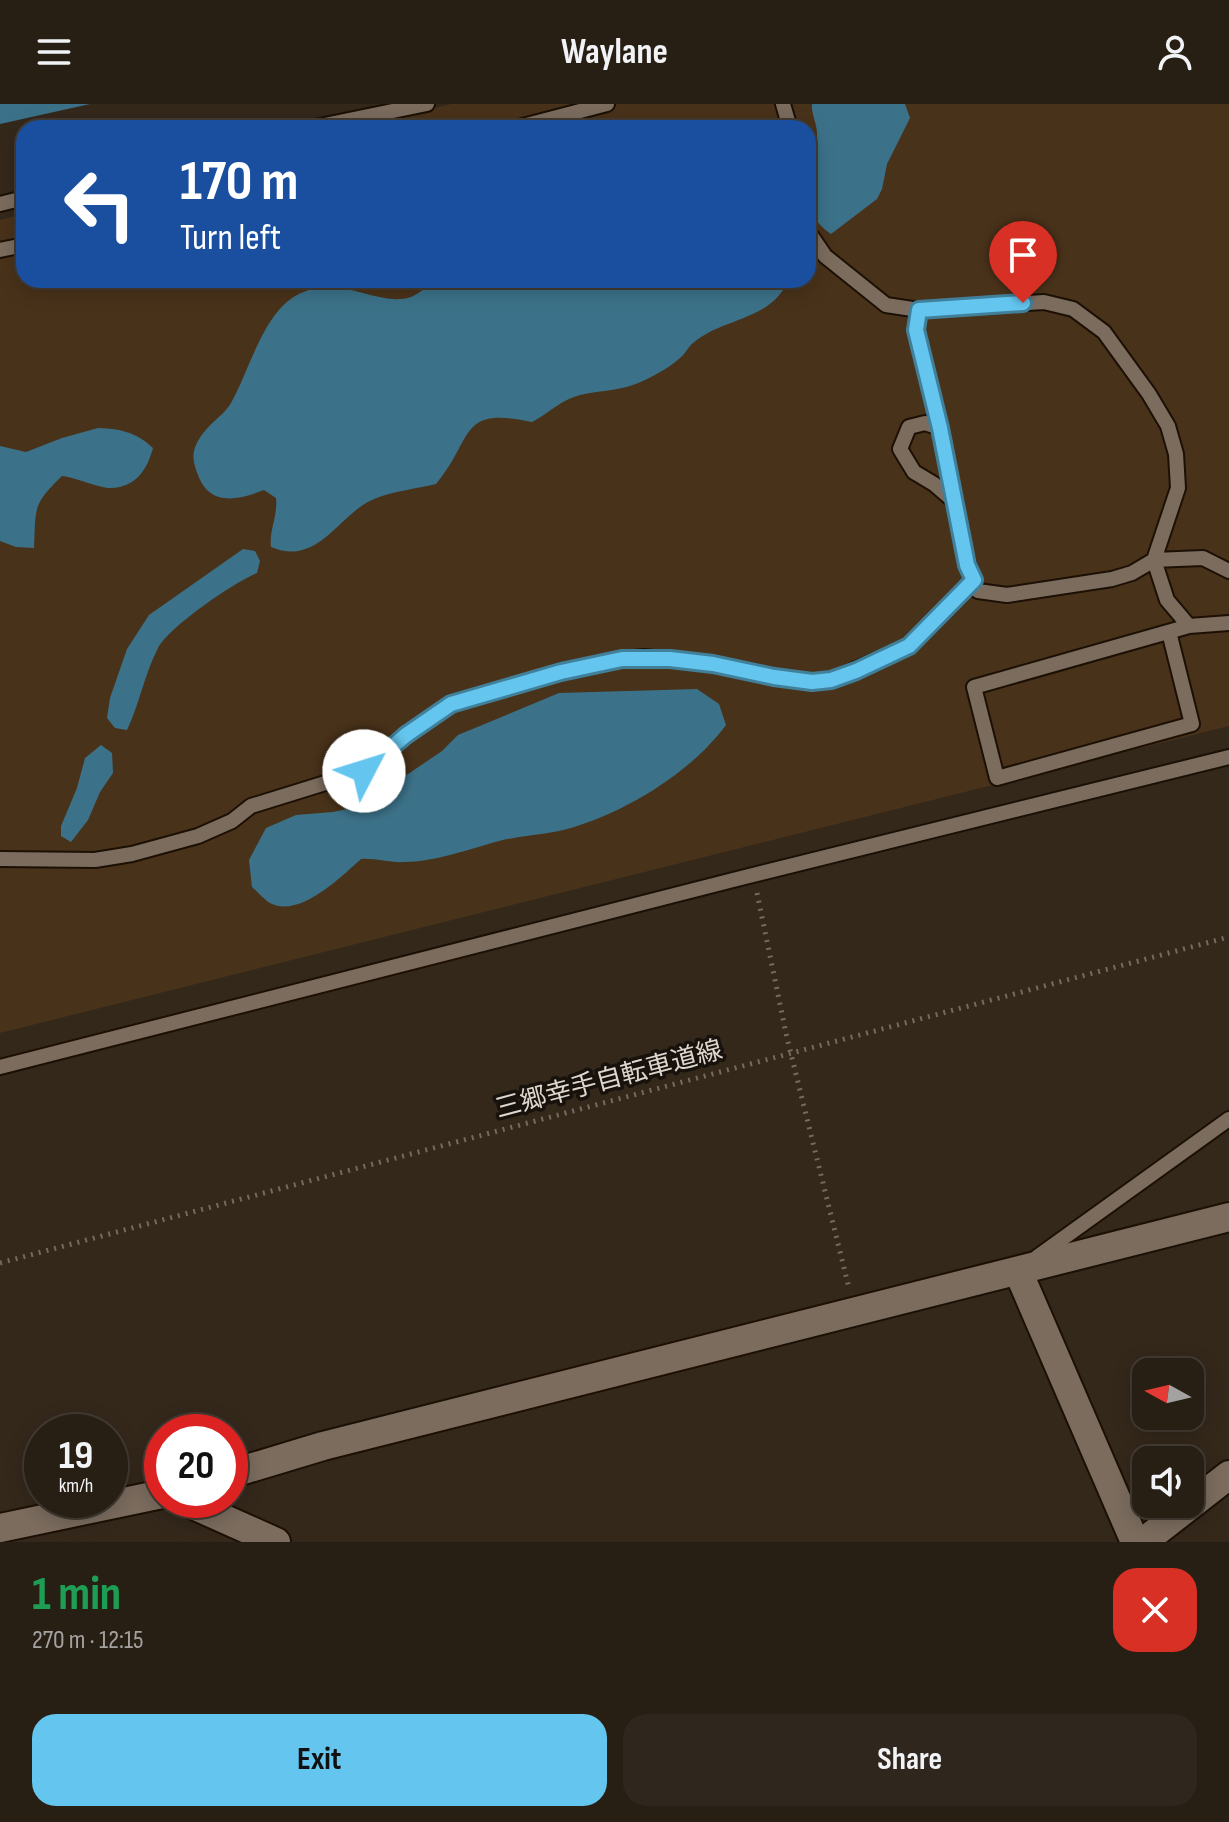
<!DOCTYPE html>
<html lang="en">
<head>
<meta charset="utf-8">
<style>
	body { margin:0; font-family:"Sofia Sans Condensed","Noto Sans JP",sans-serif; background:#2f271d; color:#f1f3f6; height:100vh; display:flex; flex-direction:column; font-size:30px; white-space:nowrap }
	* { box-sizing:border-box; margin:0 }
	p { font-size:26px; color:#a4a2a0 }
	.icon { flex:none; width:44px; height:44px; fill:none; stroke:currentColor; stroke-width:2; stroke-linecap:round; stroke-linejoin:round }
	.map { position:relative; height:1438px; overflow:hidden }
	.drawer { display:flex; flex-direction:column; background:#271e14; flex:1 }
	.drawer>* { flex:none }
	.guide { position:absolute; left:16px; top:16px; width:800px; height:168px; border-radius:24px; box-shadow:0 4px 20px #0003,0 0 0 2px #433c34; background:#1a4fa0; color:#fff; overflow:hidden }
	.needle { width:52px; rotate:278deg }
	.controls { position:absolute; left:1132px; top:1254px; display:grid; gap:16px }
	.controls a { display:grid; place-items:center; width:72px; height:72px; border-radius:16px; background:#271e14; box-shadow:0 4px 20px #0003,0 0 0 2px #433c34; font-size:40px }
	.speed { position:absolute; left:24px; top:1310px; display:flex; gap:16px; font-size:40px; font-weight:700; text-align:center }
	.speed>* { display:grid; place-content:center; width:104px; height:104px; border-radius:50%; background:#271e14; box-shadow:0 4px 20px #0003,0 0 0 2px #433c34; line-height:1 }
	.speed small { font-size:20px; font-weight:400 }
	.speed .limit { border:12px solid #d22; background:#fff; color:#111 }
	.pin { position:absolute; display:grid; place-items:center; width:68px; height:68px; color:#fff; margin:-82px -34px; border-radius:50% 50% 50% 0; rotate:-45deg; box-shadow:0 0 8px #0007 }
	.pin .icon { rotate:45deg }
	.me { position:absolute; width:88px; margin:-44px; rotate:50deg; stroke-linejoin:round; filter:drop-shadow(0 0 6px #0008) }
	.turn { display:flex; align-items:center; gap:28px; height:168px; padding:0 32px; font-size:36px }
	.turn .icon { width:104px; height:104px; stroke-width:2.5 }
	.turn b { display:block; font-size:56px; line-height:68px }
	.round { display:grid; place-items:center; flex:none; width:84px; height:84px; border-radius:24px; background:#2f271d }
	.summary { display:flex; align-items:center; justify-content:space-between; height:136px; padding:0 32px }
	h1 { font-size:48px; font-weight:700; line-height:60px; color:#1e9e55 }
	.cta { display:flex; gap:16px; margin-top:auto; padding:16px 32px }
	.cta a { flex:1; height:92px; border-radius:24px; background:#64c5ee; color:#111; font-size:32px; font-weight:700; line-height:92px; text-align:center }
	.cta a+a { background:#2f271d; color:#f1f3f6 }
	header { display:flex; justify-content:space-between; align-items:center; height:104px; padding:0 32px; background:#271e14; font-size:36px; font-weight:700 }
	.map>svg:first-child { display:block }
	.green { fill:#49321a }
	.water { fill:#3c7289 }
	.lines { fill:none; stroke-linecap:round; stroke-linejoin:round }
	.lane-casing { stroke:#1c1005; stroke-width:18 }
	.street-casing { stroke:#1c1005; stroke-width:32 }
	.path { stroke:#746a5f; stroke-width:5; stroke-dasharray:2 6; stroke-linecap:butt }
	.lane { stroke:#7b6c5e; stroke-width:14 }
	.street { stroke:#7b6c5e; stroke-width:28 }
	.route-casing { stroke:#41809b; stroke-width:20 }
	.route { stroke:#64c5ee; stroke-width:14 }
	.labels { text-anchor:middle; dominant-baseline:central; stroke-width:7; stroke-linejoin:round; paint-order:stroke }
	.street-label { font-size:26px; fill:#dfd7cf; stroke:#17120c }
</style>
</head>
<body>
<header><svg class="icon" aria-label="menu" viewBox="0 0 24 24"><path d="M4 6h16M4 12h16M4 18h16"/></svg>Waylane<svg class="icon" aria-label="person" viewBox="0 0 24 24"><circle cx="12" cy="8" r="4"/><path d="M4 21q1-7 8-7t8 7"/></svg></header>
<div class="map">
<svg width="1229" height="1438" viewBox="0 0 1229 1438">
	<rect width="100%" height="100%" fill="#34281b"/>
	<!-- green -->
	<path class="green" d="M451,0h778v622l-1229,307v-813l24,-6v66h784v-152h-458z"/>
	<!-- water -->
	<path class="water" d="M0,0h90l-90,20z
		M812,0h93l5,14 -23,46 -5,25 -5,10 -46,35c-4,-3 -11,-8 -14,-13 -9,-16 1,-66 0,-87 0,-11 -6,-20 -5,-30z
		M436,176h352c-15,40 -66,38 -95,63 -5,4 -7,10 -12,14 -9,9 -24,17 -36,23 -21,11 -43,10 -65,15 -19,5 -31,18 -48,27 -75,-16 -57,16 -96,62 -20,5 -43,7 -62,15 -36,15 -55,68 -103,48 -2,-17 7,-31 5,-49l-12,-8c-26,10 -54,17 -66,-15 -4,-11 -7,-19 -2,-30 10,-21 26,-27 35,-42 18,-31 32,-90 66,-108 42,-23 81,13 114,2 8,-3 18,-12 25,-17z
		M98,324c23,1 38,4 55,20 -6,22 -17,39 -42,40 -9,1 -37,-11 -49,-12 -30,29 -26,32 -28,72l-18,-1 -16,-6v-95l26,6 36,-14z
		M243,445l12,2 5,10 -3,12c-23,9 -88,54 -99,75 -14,27 -18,55 -31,82l-12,-2 -8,-10 3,-20 17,-49 22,-34z
		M697,585l22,15 7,21c-36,49 -107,92 -167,106 -20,4 -40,5 -60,10 -30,8 -64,21 -95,21 -14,1 -28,-4 -43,-3 -19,17 -60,58 -89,45 -7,-3 -14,-12 -20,-17l-3,-27 17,-32 30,-13 37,-3 28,-6 81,-55 16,-16 101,-42z
		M101,641l11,8 1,20 -13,19 -12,28 -17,22 -10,-6v-10l16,-38 8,-30z"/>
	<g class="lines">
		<defs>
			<path id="lane" d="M783,0l7,24
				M310,24l117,-24
				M515,24l92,-24
				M0,100l24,-6
				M808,127l17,25 61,49 33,5 -3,20 24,98
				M0,146l24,-5
				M919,206l125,-8 29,7 31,23 45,62 19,32 8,28 2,34 -24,72 13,40 22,26
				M956,399l-22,-19 -20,-12 -14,-23 9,-22 16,-4 15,5c11,53 17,114 38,163l29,4 105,-16 20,-6 22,-13 49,-2 26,13
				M1169,528l23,92 -195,54 -23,-91 215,-61 40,-3
				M0,755l95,1 37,-6 66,-18 34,-15 19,-15 113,-35 42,-36 45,-31 110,-32 61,-13 22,-2 69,7 61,13 38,5 19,-2 78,-34 65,-66
				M0,963l737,-188 492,-122
				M1037,1153l192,-138"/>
			<path id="street" d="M1018,1167l117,271
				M230,1370l93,-28 906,-229
				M182,1396l94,42
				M0,1424l162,-34
				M1143,1438l86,-67"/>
		</defs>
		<!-- lane casing -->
		<use href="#lane" class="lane-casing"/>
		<!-- street casing -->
		<use href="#street" class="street-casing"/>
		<!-- path -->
		<path class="path" d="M757,789l30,145 62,250
			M0,1159l1229,-326"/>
		<!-- lane -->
		<use href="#lane" class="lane"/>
		<!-- street -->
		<use href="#street" class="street"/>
	</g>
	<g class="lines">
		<defs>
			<path id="route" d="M364,667l42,-36 45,-31 110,-32 61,-13h48l43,5 61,13 38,5 19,-2 25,-9 53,-25 65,-66 -7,-15 -27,-137 -24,-98 3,-20 104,-7"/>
		</defs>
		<!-- route casing -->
		<use href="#route" class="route-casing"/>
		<!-- route -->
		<use href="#route" class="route"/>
	</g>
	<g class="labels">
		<!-- street labels -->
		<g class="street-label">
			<text transform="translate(609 976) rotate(-15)">三郷幸手自転車道線</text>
		</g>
	</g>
</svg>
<div class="controls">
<a><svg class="needle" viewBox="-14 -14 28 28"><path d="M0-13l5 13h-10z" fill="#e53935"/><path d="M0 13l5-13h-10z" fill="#a4a2a0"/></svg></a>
<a><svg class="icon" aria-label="sound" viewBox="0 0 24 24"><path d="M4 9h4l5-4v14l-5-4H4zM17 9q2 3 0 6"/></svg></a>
</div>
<div class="speed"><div>19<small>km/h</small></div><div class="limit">20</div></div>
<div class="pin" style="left:1023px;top:199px;background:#d93025"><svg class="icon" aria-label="arrive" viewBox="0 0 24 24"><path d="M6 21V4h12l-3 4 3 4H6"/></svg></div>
<svg class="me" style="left:364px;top:667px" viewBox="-20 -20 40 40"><circle r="19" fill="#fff"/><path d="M0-13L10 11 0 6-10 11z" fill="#64c5ee"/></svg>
<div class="guide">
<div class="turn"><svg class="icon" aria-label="left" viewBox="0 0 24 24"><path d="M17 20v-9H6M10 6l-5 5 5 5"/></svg><div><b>170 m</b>Turn left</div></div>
</div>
</div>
<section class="drawer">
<div class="summary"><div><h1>1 min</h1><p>270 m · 12:15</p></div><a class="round" style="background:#d93025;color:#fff"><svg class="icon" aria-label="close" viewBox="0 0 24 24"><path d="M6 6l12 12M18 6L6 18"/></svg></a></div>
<div class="cta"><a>Exit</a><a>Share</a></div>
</section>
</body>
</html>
